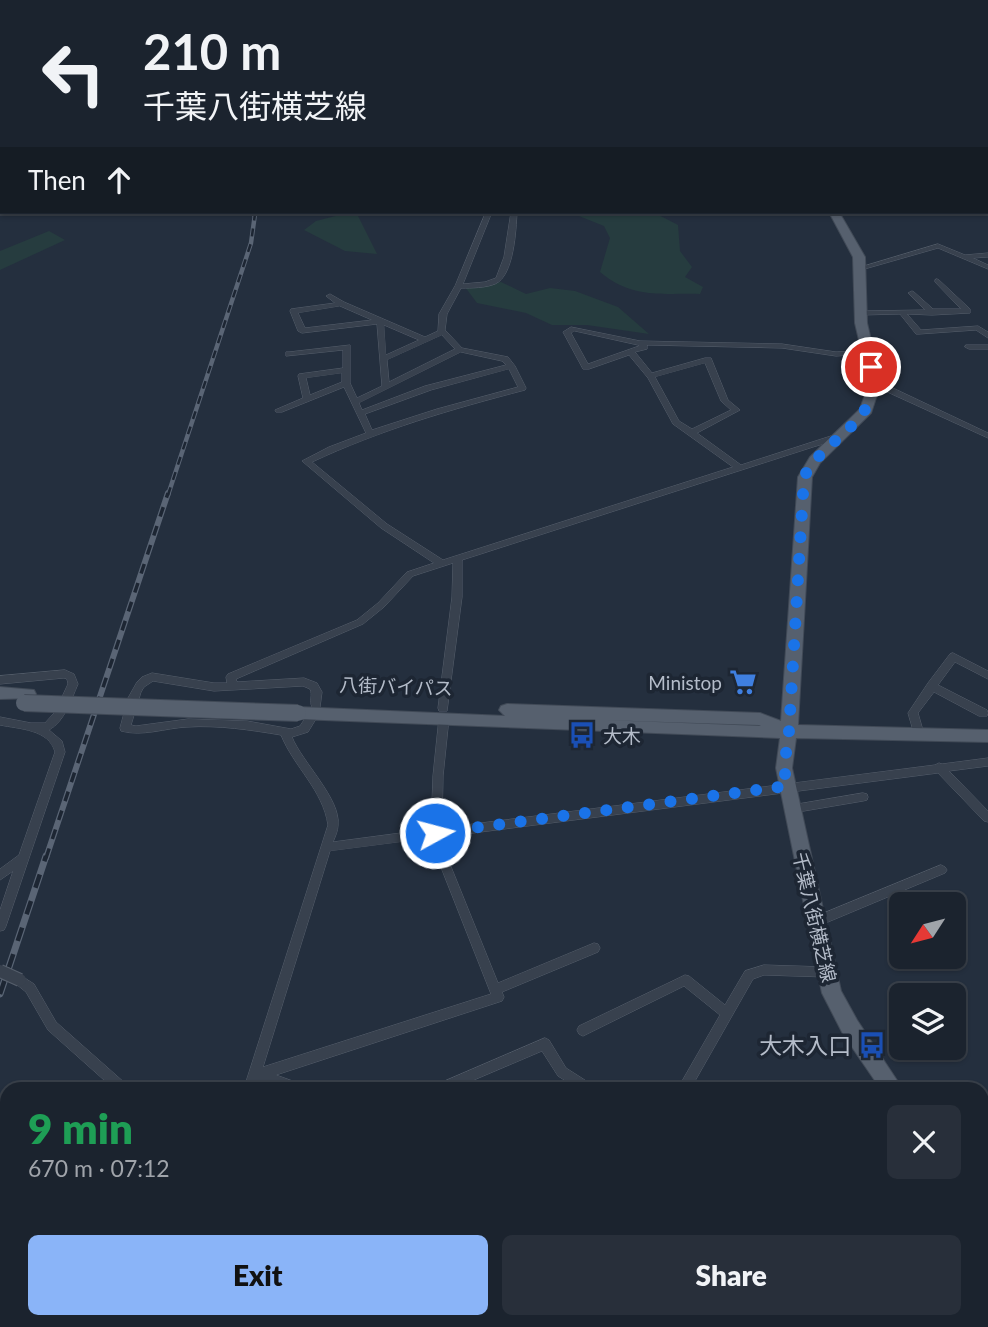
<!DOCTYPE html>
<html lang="en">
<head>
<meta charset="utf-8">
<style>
	body { margin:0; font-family:Lato,"Noto Sans JP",sans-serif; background:#282f3a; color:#f1f3f6; height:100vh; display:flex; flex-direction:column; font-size:26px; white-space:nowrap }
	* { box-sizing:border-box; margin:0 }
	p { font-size:23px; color:#a0a4aa }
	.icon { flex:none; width:38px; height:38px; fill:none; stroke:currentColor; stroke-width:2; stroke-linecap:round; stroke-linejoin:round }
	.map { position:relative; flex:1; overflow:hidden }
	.side { position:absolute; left:0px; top:1082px; width:989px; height:247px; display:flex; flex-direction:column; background:#1b232e; border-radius:21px 21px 0 0; box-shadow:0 2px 5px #0004,0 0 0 2px #39404a }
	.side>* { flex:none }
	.guide { position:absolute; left:0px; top:0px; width:989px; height:214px; box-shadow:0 2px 5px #0004,0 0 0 2px #39404a; background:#1b232e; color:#f1f3f6; overflow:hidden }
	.needle { width:46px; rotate:234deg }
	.controls { position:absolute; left:889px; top:892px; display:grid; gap:14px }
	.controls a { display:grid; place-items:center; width:77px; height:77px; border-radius:10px; background:#1b232e; box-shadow:0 2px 5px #0004,0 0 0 2px #39404a; font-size:35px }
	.pin { position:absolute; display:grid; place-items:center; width:60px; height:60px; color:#fff; margin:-30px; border:4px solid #fff; border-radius:50%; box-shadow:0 2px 7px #0007 }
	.me { position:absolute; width:77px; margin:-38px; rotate:83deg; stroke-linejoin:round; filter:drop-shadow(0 0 5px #0008) }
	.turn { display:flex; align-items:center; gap:24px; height:147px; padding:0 28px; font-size:32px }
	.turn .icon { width:91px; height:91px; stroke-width:2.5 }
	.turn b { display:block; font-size:49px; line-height:60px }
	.then { display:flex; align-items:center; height:66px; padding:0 28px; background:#0003; gap:14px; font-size:26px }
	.round { display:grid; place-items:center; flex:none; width:74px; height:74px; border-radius:10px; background:#282f3a }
	.summary { display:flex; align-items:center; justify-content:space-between; height:119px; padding:0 28px }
	h1 { font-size:42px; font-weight:800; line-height:52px; color:#1e9e55 }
	.action { display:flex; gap:14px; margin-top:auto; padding:14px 28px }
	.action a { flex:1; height:80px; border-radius:10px; background:#8ab4f8; color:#111; font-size:28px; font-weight:800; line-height:80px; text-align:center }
	.action a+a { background:#282f3a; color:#f1f3f6 }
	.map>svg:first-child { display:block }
	.green { fill:#263c3f }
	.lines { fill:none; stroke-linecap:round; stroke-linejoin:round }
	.stream { stroke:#394c67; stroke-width:2 }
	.minor-casing { stroke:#565f6c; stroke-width:1 }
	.primary-casing { stroke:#414a57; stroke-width:2 }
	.minor { fill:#38414e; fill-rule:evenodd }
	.primary { fill:#56606e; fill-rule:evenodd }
	.rail-far3-casing { stroke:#5a6575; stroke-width:3.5 }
	.rail-far2-casing { stroke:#5a6575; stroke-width:4.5 }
	.rail-far1-casing { stroke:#5a6575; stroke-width:6 }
	.rail-casing { stroke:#5a6575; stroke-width:7 }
	.rail-far3 { stroke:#1d2633; stroke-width:2; stroke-dasharray:6; stroke-linecap:butt }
	.rail-far2 { stroke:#1d2633; stroke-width:2.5; stroke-dasharray:8; stroke-linecap:butt }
	.rail-far1 { stroke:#1d2633; stroke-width:3.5; stroke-dasharray:10; stroke-linecap:butt }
	.rail { stroke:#1d2633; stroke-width:4.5; stroke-dasharray:14; stroke-linecap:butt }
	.minor-bridge-casing { stroke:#565f6c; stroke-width:14; stroke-linecap:butt }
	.primary-bridge-casing { stroke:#414a57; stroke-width:18; stroke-linecap:butt }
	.minor-bridge { stroke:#38414e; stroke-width:12 }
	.primary-bridge { stroke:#56606e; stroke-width:16 }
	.route { stroke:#1a73e8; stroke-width:12; stroke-dasharray:0 21.6 }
	.labels { text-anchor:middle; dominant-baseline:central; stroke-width:7; stroke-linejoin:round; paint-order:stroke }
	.poi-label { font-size:19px; fill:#b4bcc9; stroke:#1d2633; text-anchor:end }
	.street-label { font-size:19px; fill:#b4bcc9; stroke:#1d2633 }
	.near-poi-label { font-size:23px; fill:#b4bcc9; stroke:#1d2633; text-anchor:end }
</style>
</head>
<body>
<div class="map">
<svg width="988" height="1327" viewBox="0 0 988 1327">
	<rect width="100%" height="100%" fill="#242f3e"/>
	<!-- green -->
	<path class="green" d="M351,212h5l21,42 -32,-3 -41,-21 12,-9z
		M569,212h84l25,13 2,26 12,16 -7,10 18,10 -3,7c-39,-1 -68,5 -100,-22l10,-34 -6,-12z
		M49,231l16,9 -65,30v-19z
		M501,282l25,12 24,-6 25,3 43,16 31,27 -62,-9h-35l-26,-12 -49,-10 -12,-16z"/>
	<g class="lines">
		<!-- stream -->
		<path class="stream" d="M906,0l2,2"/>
		<defs>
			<path id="minor" d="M0,0h26l10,2h-36z
				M109,0h13l-5,2h-13z
				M499,0l11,2h-13z
				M556,0h14l-5,2h-15z
				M808,0h6v2h-5z
				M2,44v4l-2,1v-4z
				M0,60h2v4h-2z
				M2,68v5l-2,1v-5z
				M0,79h2v4h-2z
				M987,147h1v5h-1z
				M987,172h1v4h-1z
				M987,193h1v4h-1z
				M486,212h6l-29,72 22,-2 11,-4 8,-21 7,-45h6c-1,18 -3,64 -22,72 -10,4 -23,4 -34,4l-14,26 -2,16 17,18 46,9 7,9 11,22 -1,2c-73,19 -145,40 -213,72l75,62 56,36 290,-93 -60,-43 -25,-46 -19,-23 -40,14h-6l-20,-37 8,-5 69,14 142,3 54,8 35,-2 1,2 -4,2 -32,2 -54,-8 -135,-3v4l-12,3 17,21 53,-15h6l17,42 12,10 -43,23 44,32 93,-30 8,5 -4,3 -5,-2 -20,6 -351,113v37l-15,114h-8l-1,-3 14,-111 1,-34 -40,13 -29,31 -21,17 -127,55 1,3 67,-4 13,5 5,9 -2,15h-8c-3,-6 1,-12 -2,-18l-7,-3 -89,5 -61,-10 -9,6 -3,5 -10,33 5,1 52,-7 59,2 44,8 9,-3 10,-15h8l1,3 -11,18 -16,5c10,25 49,62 46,88 0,6 -3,12 -5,17l98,-13 2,-53 6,-58 1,-3h8l1,3 -6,58 -1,52 493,-63 4,-2 3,1 46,-6v8l-39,5 39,40v11l-4,-1 -46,-48 -496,64 -1,5 57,141 96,-40 4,1 2,4 -2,4 -96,40 2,5 -2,4 -226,74 25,9 2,4h-23l-22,-7 -2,7h-12l84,-263c-5,-35 -34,-58 -47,-90 -30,-5 -62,-10 -94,-8 -22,1 -44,10 -66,4l-1,-3 8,-30 9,-16 5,-5 10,-4 62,10h13l-1,-6 2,-3 129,-54 21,-17 29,-31 27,-9 -53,-35 -79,-67 27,-14 37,-14 -22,-46 -62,25h-6l-1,-2 28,-12 -5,-22 1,-2 44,-6v-18l-57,6v-4h3l61,-7v38l7,15 25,-12 -5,-62 -75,9 -4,-2 -8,-20 1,-2 44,-6 -9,-7 4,-2 14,8 81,35 13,-6 1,-17 16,-28zM340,306l32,14 -67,8 -7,-15zM384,325l35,15 -33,15zM575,331l63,14 1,1 -51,18 -17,-31zM442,335l13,14 -66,33 -2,-22zM461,352l41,9 4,4 -81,21 -63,24 -3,-7zM705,363l16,38 10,9 -39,19 -13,-8 -24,-44zM509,369l9,18 -81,22 -65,21 -7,-16 66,-24zM342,373v9l-32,13 -4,-17zM431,838v4l60,152 -228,73 67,-216z
				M938,244l27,11 23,-2v4l-15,1 15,7v4l-50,-21 -77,22 -3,-2z
				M937,279l2,1 31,29v4l-38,2 -25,-1 14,16 57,-4 10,6v6l-12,-8 -57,4h-3l-16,-20 -39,1 -4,-2 4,-2 64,-1 -17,-17 4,-2 2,1 19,17h28l-26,-27v-2z
				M966,345h22v4h-19l-4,-2z
				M872,381h6l110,52v5l-116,-53z
				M953,653l35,18v8l-33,-17 -17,23 49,25 1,3 -1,3h-8l-45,-24 -16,21 6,21 -1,3h-8l-7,-24 20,-30 22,-29z
				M65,670l9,4 4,10c-7,16 -13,37 -29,46l13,11 3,11 -59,174 -2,4 -4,1v-21l13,-39 -13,9v-11l19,-14 36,-103c-6,-23 -36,-23 -55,-27v-8l31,6h14l10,-11 13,-28 -1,-5 -3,-1 -64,6v-8z
				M863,793l4,1 1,3 -1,3 -4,1 -71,12 -4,-1 -1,-3 1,-3 4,-1z
				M941,865l4,2 2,3 -2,3 -129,54 -4,-1 -2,-4 2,-4z
				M764,965l62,2 4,1 2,4 -2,4 -4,1 -62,-2 -11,4 -62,109h-13l42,-73 -36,-29 -97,48 -4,2 -4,-2 -2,-4 2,-4 106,-51 4,1 36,29 20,-34z
				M20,975l14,9 22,38 70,62 2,4h-15l-65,-58 -22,-38 -10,-8 -2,-4 2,-4z
				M545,1038l4,2 17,28 25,16 2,4h-16l-19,-12 -16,-25 -87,37h-19l2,-4z
				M7,1317v4h13l-3,6h-15z
				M400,1321h18l3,6h-18z
				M818,1321h20l3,6h-20z
				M889,1321h14l-2,6h-14z
				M935,1321h15l2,6h-15z"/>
			<path id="primary" d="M484,0h8l1,2h-8z
				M829,212h10l26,45 2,66 14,60 -10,30 -51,50 -8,14 -14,248 190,5v12l-192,-4 -4,30 49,223 16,29 45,68h-22l-37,-54 -21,-41 -46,-225 4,-30 -482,-19 -6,-2 -2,-4 2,-4 6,-2 207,9 -6,-6 2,-4 6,-2 253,9 21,8 17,-244 12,-20 50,-48 9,-26 -14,-60 -2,-66zM603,720l156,5 2,1z
				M0,687l34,3 2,4 -2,4 -34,1z
				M982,1209l6,2v29l-6,-2z"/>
		</defs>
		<!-- minor casing -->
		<use href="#minor" class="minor-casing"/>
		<!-- primary casing -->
		<use href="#primary" class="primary-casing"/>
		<!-- minor -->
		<use href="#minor" class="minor"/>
		<!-- primary -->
		<use href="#primary" class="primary"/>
		<defs>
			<path id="rail-far3" d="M320,2l4,-2
				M254,216l1,-4"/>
			<path id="rail-far2" d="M168,495l83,-252 4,-29"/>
			<path id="rail-far1" d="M46,858l122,-365"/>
			<path id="rail" d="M0,994l46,-138"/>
		</defs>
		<!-- rail-far3 casing -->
		<use href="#rail-far3" class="rail-far3-casing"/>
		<!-- rail-far2 casing -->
		<use href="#rail-far2" class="rail-far2-casing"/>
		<!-- rail-far1 casing -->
		<use href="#rail-far1" class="rail-far1-casing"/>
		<!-- rail casing -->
		<use href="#rail" class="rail-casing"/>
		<!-- rail-far3 -->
		<use href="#rail-far3" class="rail-far3"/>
		<!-- rail-far2 -->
		<use href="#rail-far2" class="rail-far2"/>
		<!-- rail-far1 -->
		<use href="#rail-far1" class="rail-far1"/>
		<!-- rail -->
		<use href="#rail" class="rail"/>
		<defs>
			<path id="minor-bridge" d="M0,971l20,9"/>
			<path id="primary-bridge" d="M24,703l274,10"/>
		</defs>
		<!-- minor-bridge casing -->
		<use href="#minor-bridge" class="minor-bridge-casing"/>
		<!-- primary-bridge casing -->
		<use href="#primary-bridge" class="primary-bridge-casing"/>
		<!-- minor-bridge -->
		<use href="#minor-bridge" class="minor-bridge"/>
		<!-- primary-bridge -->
		<use href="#primary-bridge" class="primary-bridge"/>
	</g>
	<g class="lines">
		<!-- route -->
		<path class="route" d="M435,833l352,-47 -3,-18 5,-37 15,-254c21,-42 80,-54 67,-110"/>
	</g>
	<!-- icons -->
	<defs>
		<symbol id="supermarket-bare" viewBox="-9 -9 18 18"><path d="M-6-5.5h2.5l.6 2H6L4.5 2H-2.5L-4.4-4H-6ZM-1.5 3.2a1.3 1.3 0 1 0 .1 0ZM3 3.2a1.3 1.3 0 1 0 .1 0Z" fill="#3f7fe0" stroke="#1d2633" stroke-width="2.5" paint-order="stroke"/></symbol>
		<symbol id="bus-bare" viewBox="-9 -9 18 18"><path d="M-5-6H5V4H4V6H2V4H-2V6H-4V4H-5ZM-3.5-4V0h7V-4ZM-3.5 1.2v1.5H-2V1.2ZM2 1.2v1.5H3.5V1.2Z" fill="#1a4fb4" stroke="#1d2633" stroke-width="2.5" paint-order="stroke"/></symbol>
	</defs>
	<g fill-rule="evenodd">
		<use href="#supermarket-bare" x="724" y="663" width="38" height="38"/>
		<use href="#bus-bare" x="563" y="716" width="38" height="38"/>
		<use href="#bus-bare" x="853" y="1026" width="38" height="38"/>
	</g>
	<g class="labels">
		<!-- poi labels -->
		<g class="poi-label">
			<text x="722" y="682">Ministop</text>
			<text x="603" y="735" text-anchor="start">大木</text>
		</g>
		<!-- street labels -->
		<g class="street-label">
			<text transform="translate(396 686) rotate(2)">八街バイパス</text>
			<text transform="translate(815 917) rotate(77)">千葉八街横芝線</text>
		</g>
		<!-- near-poi labels -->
		<g class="near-poi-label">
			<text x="851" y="1045">大木入口</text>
		</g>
	</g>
</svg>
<div class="controls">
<a><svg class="needle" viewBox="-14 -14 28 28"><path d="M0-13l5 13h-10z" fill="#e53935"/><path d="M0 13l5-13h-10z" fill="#a0a4aa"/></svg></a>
<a><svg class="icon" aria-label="layers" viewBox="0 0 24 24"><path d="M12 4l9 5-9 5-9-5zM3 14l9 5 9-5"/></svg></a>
</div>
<div class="pin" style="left:871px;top:367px;background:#d93025"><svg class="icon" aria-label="arrive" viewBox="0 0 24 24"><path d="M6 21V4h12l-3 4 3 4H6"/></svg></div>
<svg class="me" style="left:435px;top:833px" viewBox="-20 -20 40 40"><circle r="17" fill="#1a73e8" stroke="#fff" stroke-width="3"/><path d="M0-11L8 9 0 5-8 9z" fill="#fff"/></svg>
<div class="guide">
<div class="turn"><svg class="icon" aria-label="left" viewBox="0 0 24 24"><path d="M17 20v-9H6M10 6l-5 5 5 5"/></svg><div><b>210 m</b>千葉八街横芝線</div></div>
<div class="then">Then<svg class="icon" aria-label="ahead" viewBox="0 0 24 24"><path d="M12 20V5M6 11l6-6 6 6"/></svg></div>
</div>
<section class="side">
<div class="summary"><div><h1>9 min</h1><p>670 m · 07:12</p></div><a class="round"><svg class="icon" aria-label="close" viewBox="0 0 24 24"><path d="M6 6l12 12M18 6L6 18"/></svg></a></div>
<div class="action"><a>Exit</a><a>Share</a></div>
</section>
</div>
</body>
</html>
